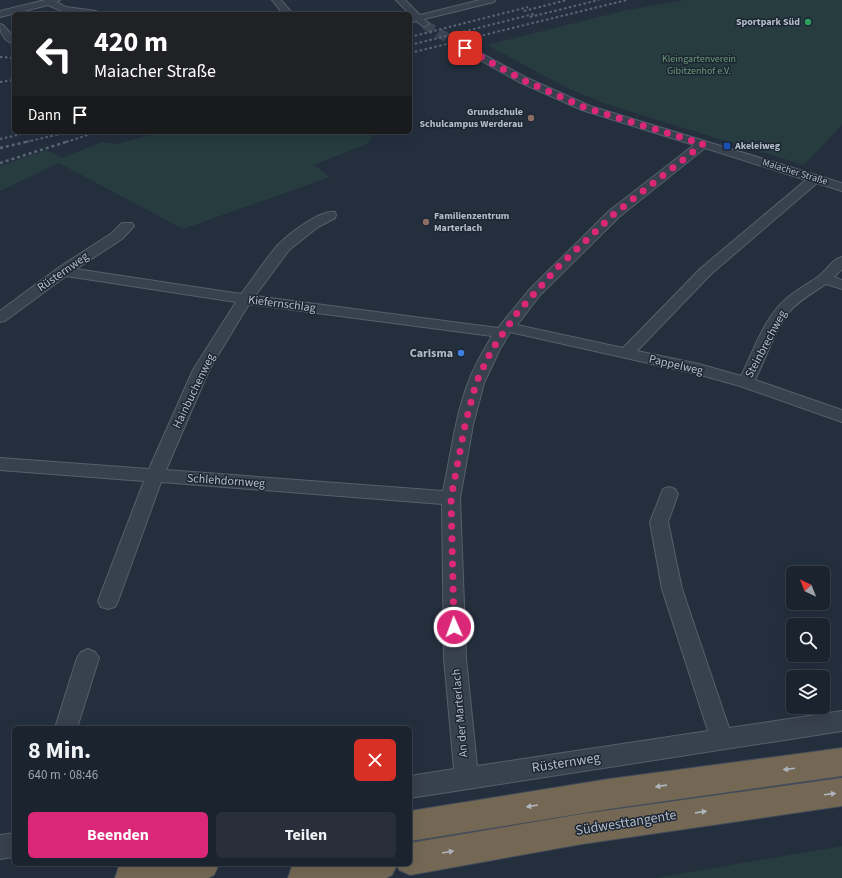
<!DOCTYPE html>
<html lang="de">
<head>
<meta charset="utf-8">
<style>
	body { margin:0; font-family:"Source Sans 3",sans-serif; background:#282f3a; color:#f1f3f6; height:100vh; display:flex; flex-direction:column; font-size:15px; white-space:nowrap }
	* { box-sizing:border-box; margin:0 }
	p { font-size:13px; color:#a0a4aa }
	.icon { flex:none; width:22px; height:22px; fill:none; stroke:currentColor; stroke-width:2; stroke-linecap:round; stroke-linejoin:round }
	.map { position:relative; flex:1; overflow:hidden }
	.drawer { position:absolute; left:12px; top:726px; width:400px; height:140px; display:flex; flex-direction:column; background:#1b232e; border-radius:6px; box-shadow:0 4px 16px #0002,0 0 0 1px #39404a }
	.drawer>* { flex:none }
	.top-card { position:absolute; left:12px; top:12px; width:400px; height:122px; border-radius:6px; box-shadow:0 4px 16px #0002,0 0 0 1px #39404a; background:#202124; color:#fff; overflow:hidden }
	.needle { width:26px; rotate:317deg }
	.fabs { position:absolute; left:786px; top:566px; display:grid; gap:8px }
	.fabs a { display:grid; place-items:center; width:44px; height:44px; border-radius:6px; background:#1b232e; box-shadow:0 4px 16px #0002,0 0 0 1px #39404a; font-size:20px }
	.pin { position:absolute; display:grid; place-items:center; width:34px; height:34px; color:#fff; margin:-17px; border-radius:8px; box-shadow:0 2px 6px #0006 }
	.me { position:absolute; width:44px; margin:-22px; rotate:358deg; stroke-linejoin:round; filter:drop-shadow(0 0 3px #0008) }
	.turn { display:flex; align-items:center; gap:14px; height:84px; padding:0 16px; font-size:18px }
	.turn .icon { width:52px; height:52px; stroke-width:2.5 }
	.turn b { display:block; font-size:28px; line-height:34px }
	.then { display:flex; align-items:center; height:38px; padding:0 16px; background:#0003; gap:8px; font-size:15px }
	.round { display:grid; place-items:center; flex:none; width:42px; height:42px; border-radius:6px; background:#282f3a }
	.summary { display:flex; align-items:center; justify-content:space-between; height:68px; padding:0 16px }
	h1 { font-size:24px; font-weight:700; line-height:30px }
	.button { display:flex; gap:8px; margin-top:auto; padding:8px 16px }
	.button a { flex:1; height:46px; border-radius:6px; background:#db2777; color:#fff; font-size:16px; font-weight:700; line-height:46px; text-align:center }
	.button a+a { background:#282f3a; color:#f1f3f6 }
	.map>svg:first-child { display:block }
	.green { fill:#263c3f }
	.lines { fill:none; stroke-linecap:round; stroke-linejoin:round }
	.street-tunnel { stroke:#3a4453; stroke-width:10; stroke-dasharray:10 5; stroke-linecap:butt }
	.street-casing { stroke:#565f6c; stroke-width:2 }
	.highway-casing { stroke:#434c59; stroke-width:2 }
	.street { fill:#38414e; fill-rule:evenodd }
	.highway { fill:#746855; fill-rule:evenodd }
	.rail-far1 { stroke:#5a6575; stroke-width:2; stroke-dasharray:2.5 2.5; stroke-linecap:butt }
	.rail { stroke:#5a6575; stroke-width:2.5; stroke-dasharray:3 3; stroke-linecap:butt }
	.oneway { fill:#aeb4bd }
	.route { stroke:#db2777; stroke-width:7; stroke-dasharray:0 12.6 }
	.leisure-dot { fill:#2e9e5b; stroke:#1d2633; stroke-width:1.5 }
	.education-dot { fill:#8d6e63; stroke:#1d2633; stroke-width:1.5 }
	.transit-dot { fill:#1a4fb4; stroke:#1d2633; stroke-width:1.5 }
	.shop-dot { fill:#3f7fe0; stroke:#1d2633; stroke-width:1.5 }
	.labels { text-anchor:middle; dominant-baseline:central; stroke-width:3; stroke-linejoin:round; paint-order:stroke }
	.far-poi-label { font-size:10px; font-weight:bold; fill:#b4bcc9; stroke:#1d2633; text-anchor:end }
	.far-park-label { font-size:10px; fill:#6b9a76; stroke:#1d2633 }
	.far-street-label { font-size:10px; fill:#b4bcc9; stroke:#1d2633 }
	.street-label { font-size:12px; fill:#b4bcc9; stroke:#1d2633 }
	.poi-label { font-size:12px; font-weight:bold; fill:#b4bcc9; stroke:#1d2633; text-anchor:end }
	.near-street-label { font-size:14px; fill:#b4bcc9; stroke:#1d2633 }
</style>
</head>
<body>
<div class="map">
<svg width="842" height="878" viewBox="0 0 842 878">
	<rect width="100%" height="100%" fill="#242f3e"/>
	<!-- green -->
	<path class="green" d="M685,0h157v125l-38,40 -195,-60 -42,-17 -80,-43 140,-35z
		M162,132h214l-9,12 -53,21 16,12 -147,52 -124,-66 -59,28v-25l46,-16 16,8 40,-16 14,2z
		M842,846v32h-187z"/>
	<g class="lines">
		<!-- street-tunnel -->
		<path class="street-tunnel" d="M425,25l33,19"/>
		<defs>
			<path id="street" d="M45,0h15l-3,2 9,5 30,4 5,3h-22l-15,-2 -16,-7 -48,12v-6z
				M272,0h9l12,14h-10z
				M396,0h9l15,15 60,-15h15l-1,2 -70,17 5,5 -5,3 -8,-6 -6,2v-6h2l-2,-3z
				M0,24l3,1 11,12v7c-10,-3 -14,-10 -14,-20z
				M458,41l69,37 63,28 252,77v8l-25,-8 -106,91 -74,77 62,13 42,12c13,-26 23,-58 45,-77 10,-9 22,-15 33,-23 8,-6 13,-17 23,-19v12l-8,8 8,3v9l-16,-5c-12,8 -27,16 -37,28 -14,17 -24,48 -34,68l87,30v12l-102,-36 -43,-12 -187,-42 -11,19 -15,32 -11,42 -13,73 6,160 11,108 231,-35 -46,-142 -12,-67 13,-33 6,-2 6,2 3,5 -10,28 14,67 47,139 113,-17v20l-432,67v-22l44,-7 -10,-111 -2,-154 -281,-22 -43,119 -3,6 -7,2 -7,-2 -3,-6 46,-120 -144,-11v-12l149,11 44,-99 43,-68 -170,-26 -61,45 -5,1v-11l58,-43 54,-35 10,-10h10l2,3 -12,13 -46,30 165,25c13,-16 24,-35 38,-50 10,-10 42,-35 56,-32l1,3 -1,3 -17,9 -29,23 -34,46 243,32 32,-39 79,-78 85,-66 -112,-35 -63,-28 -64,-36 -2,-2 2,-2zM705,148l101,32 -105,88 -78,80 -106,-23 23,-30 79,-78zM249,304l243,32c-9,15 -18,31 -24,47 -13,34 -17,72 -25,108l-277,-21 43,-100z
				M88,649l7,3 4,6 -22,70h-22l22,-70 4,-6z
				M14,833v24l-14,2v-24z"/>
			<path id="highway" d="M842,748v28l-233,33 -199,32v-30l199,-32z
				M842,778v28l-260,38 -172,31 -11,-5 -2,-5 -5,10 -6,3h-98l4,-12 6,-2h112v-21l172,-29z
				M125,864h94l-5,11 -6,3h-93l4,-12z"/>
		</defs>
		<!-- street casing -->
		<use href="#street" class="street-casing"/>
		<!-- highway casing -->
		<use href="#highway" class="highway-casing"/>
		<!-- street -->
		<use href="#street" class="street"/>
		<!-- highway -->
		<use href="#highway" class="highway"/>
		<!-- rail-far1 -->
		<path class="rail-far1" d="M524,11l43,-11
			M530,17l69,-17
			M410,37l118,-30
			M410,45l124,-31
			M410,53l217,-53
			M0,57l14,1
			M0,82l14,-2
			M0,139l30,-7
			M26,142l42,-10
			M66,142l31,-10"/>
		<!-- rail -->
		<path class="rail" d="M0,148l30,-7
			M0,163l69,-22"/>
	</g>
	<!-- one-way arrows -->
	<defs><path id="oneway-solid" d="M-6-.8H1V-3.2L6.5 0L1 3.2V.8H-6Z"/></defs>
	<g class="oneway">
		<use href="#oneway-solid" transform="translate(789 769) rotate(173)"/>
		<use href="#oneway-solid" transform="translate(661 786) rotate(172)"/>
		<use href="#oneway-solid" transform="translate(830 794) rotate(-7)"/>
		<use href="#oneway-solid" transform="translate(532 806) rotate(171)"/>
		<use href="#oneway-solid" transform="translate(701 812) rotate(-8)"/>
		<use href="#oneway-solid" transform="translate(448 852) rotate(-10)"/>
	</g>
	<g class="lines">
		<!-- route -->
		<path class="route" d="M454,627l-3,-129 14,-73 11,-42 15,-32 26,-38 41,-46 56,-53 89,-70 -117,-36 -63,-28 -58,-32"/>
	</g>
	<!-- markers -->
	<circle class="leisure-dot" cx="808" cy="22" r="4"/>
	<g class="education-dot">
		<circle cx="531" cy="118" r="4"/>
		<circle cx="426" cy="222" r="4"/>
	</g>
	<rect class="transit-dot" x="723" y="142" width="8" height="8" rx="2"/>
	<circle class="shop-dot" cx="461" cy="353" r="4"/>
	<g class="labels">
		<!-- far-poi labels -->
		<g class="far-poi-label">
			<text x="800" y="22">Sportpark Süd</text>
			<text x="523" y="112">Grundschule<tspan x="523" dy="12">Schulcampus Werderau</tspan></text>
			<text x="735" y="146" text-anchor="start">Akeleiweg</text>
			<text x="434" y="216" text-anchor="start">Familienzentrum<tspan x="434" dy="12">Marterlach</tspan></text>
		</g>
		<!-- far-park labels -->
		<g class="far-park-label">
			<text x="699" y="59">Kleingartenverein<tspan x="699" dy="12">Gibitzenhof e.V.</tspan></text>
		</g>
		<!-- far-street labels -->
		<g class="far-street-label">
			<text transform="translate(795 172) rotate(17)">Maiacher Straße</text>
		</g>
		<!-- street labels -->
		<g class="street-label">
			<text transform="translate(63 272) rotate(-35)">Rüsternweg</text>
			<text transform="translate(282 304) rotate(7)">Kiefernschlag</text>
			<text transform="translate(766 344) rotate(-62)">Steinbrechweg</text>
			<text transform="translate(676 365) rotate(13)">Pappelweg</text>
			<text transform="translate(194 391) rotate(-64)">Hainbuchenweg</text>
			<text transform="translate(226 481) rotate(4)">Schlehdornweg</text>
			<text transform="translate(460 713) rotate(-95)">An der Marterlach</text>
		</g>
		<!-- poi labels -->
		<g class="poi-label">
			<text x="453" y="353">Carisma</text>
		</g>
		<!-- near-street labels -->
		<g class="near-street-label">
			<text transform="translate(566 763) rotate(-9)">Rüsternweg</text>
			<text transform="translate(626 823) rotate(-9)">Südwesttangente</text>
		</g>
	</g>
</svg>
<div class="fabs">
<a><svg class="needle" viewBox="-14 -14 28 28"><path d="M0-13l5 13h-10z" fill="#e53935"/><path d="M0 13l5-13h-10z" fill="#a0a4aa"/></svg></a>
<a><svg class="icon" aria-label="search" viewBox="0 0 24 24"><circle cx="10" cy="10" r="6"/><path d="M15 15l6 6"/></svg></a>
<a><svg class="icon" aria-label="layers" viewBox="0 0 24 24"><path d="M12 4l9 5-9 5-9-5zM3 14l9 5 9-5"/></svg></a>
</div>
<div class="pin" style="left:465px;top:48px;background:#d93025"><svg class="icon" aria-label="arrive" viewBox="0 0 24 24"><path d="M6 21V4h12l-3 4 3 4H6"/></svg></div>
<svg class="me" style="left:454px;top:627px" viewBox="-20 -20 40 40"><circle r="17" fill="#db2777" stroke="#fff" stroke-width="3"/><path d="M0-11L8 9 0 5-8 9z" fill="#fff"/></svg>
<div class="top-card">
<div class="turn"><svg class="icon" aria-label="left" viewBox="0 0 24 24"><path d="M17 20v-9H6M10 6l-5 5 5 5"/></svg><div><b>420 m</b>Maiacher Straße</div></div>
<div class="then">Dann<svg class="icon" aria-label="arrive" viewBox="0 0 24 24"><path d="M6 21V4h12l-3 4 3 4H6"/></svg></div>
</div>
<section class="drawer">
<div class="summary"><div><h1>8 Min.</h1><p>640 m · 08:46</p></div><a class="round" style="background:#d93025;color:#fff"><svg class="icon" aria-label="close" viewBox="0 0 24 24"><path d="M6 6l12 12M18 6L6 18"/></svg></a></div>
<div class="button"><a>Beenden</a><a>Teilen</a></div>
</section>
</div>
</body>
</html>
